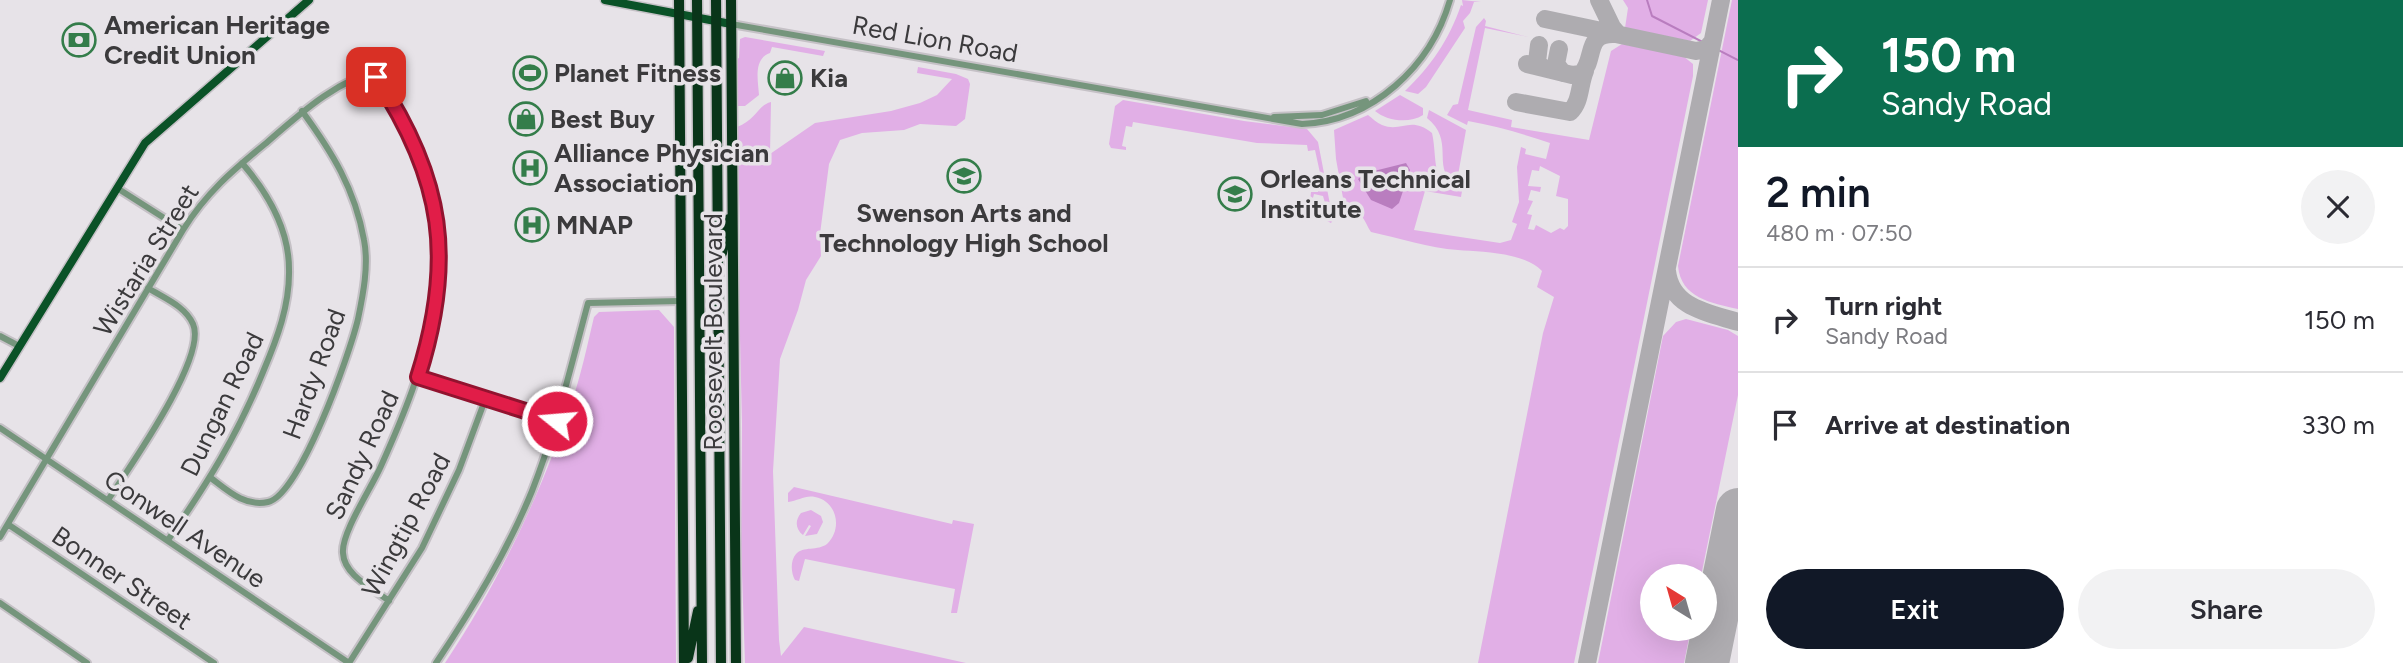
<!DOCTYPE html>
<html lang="en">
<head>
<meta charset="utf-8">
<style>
	body { margin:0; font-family:Figtree,sans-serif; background:#f2f2f3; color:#2b2b33; height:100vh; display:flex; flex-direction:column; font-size:26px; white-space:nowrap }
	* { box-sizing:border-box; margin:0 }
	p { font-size:23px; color:#7c7c81 }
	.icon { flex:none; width:38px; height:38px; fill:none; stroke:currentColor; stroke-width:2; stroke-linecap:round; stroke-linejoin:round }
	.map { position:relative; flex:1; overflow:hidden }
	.sheet { display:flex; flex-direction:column; background:#fff; width:665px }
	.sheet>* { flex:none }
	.top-card { background:#0b6e4f; color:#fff; overflow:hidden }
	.needle { width:46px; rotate:323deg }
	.buttons { position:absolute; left:1640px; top:564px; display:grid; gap:14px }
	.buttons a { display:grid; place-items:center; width:77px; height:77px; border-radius:50%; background:#fff; box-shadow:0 7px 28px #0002; font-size:35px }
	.pin { position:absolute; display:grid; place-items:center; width:60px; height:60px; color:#fff; margin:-30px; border-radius:14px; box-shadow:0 4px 10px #0006 }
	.me { position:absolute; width:77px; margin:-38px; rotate:287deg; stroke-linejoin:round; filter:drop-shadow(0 0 5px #0008) }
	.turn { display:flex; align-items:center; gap:24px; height:147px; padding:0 28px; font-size:32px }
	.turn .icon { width:91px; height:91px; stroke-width:2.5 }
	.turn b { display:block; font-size:49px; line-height:60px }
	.round { display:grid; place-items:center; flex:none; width:74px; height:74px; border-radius:37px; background:#f2f2f3 }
	.summary { display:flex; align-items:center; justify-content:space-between; height:119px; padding:0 28px }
	h1 { font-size:42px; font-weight:600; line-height:52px; color:#111827 }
	.cta { display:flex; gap:14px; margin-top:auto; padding:14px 28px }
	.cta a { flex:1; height:80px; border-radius:42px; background:#111827; color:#fff; font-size:28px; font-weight:600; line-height:80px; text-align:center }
	.cta a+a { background:#f2f2f3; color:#2b2b33 }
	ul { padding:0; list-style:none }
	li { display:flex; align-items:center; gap:21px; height:105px; padding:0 28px; border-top:2px solid #e1e1e2 }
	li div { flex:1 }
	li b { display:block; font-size:26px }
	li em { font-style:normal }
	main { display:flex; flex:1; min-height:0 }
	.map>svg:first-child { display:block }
	.green { fill:#e1afe6; fill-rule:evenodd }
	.water { fill:#b97dbf }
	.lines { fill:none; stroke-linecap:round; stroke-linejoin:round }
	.stream { stroke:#b97dbf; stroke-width:2 }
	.taxiway { stroke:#aeacb0; stroke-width:18 }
	.runway { stroke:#aeacb0; stroke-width:44 }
	.minor-casing { stroke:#c5c1c6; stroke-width:10 }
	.major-casing { stroke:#c5c1c6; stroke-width:11 }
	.highway-casing { stroke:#c5c1c6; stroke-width:13 }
	.minor { stroke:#75957c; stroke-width:6 }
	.major { stroke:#0a5227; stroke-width:8 }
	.highway { stroke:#093519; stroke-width:10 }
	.route-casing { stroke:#92132f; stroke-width:18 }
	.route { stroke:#e11d48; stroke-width:12 }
	.labels { text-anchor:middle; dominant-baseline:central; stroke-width:7; stroke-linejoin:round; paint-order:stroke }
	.poi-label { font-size:26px; font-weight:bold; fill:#3b3a3c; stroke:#e7e3e8; text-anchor:start }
	.street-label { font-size:26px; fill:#3b3a3c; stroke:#e7e3e8 }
</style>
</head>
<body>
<main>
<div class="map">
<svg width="1738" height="663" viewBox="0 0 1738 663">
	<rect width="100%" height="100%" fill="#e7e3e8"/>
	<!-- green -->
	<path class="green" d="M1462,0l19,2h-7l-4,11 -7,8 2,7 -39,59 -8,7 -13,-3c26,-25 44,-51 56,-86l2,1z
		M1623,0h85l-7,33 -11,8 -65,-13 3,-20z
		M1732,0h6v309c-27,-6 -57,-11 -60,-43z
		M1484,18l2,3 -1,5 43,11 -43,-9 -17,82 44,10 -1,7 78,13 22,-89 11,-7 61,12 10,8v12l-119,587h-96l65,-330 11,-36 -17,-10 5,-16c-18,-19 -60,-19 -84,-21 -29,-2 -59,-12 -87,-18 -7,-11 -8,-22 -25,-21l-1,-2 -9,-50 -2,-29 34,-15c4,3 9,8 14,10 20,8 28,-10 50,8 6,26 -3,52 30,58l-1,6 -36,-6 -11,39 86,13 11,-3 6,-16 -5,-2 7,-20 -2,-35 4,-20 5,2 -1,5 21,5 4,-16c-27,-9 -53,-17 -82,-22l-1,4 -20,-10 6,-10 5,-1 18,-77zM1540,166l20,10 -4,20 12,3v27l-4,4 -4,-2 -9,5 -15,-8 -2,5 -6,-1 4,-14 -5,-1 6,-13 -5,-1 3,-10 9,2 1,-5 -13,-1 4,-16 7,1z
		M745,37l80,14 -2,5 -51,-9 -2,6c-17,6 -12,27 -11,42l-14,11h-8v-47l2,-1 1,-19z
		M918,67l38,7 12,5 2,5 -5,35 -9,7 -36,-2 -16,6 -42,3 -22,7 -11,24 -9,70 1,22 -15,24 -8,30 -18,49 -7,112 6,169 2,16 23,-29 162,36h-221l-4,-119 1,-120 -3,-128 1,-70 -3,-99c19,-7 21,-22 34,-25l-1,52 45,-31 76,-12 29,-8 17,-8 15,-16 -35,-6z
		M1400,95l23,13v7c-14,9 -36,6 -48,-4z
		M1123,100l121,21 63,8 11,13 15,78 -2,3 -4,-2 2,-13 -7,-1 -3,4v-3l-5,-4 1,-2 10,1 -2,-7 -9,-2 -2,8 -2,-1 1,-9h7v-7l5,2 -1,-5h-7l-1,-7 6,-2 -5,-23 -7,1 -1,-6 -50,-2 -124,-21 -1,5 -6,-1 -4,20 4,1v3l-15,-2 -2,-4 6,-38z
		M1429,110l37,20 -9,51 -4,1c-21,-15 2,-42 -26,-64z
		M659,310l15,17 2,336h-231c54,-81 95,-167 126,-259 10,-28 16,-58 23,-87l5,-5z
		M1686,319l42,11 10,6v59l-37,181h-49v52h39l-7,35h-86l65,-327 13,-14z
		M794,487l158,37 1,-4 21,4 -17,89h-6l4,-24 -150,-30 -6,22 -4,-1c-4,-7 -5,-19 1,-26 7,-8 22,-3 31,-10 16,-15 10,-43 -12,-47 -10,-2 -17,4 -27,5v-9z
		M811,510l10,6 2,6 -6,12 -12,2 6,-10 -2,-1 -6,10c-8,-6 -8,-15 -2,-22z"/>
	<!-- water -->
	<path class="water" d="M1406,163l4,7 -11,33 -7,6 -21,-9 -13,-21 8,-6z"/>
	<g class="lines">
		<!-- stream -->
		<path class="stream" d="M1647,0l5,16 86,44"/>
		<!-- taxiway -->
		<path class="taxiway" d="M1599,0l13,27 6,7
			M1545,19l151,32 10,-2 6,-7
			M1539,45l-2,17 6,6
			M1559,49l-3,15 7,9
			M1527,64l45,11 9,-1c15,-14 3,-41 33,-40
			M1516,102l54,10c11,-10 9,-27 15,-41
			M1667,271c4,37 42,42 71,51
			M1587,663l134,-663"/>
		<!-- runway -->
		<path class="runway" d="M1707,663l31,-153"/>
		<defs>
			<path id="minor" d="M731,24l571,100c71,-3 129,-58 148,-124
				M372,71c17,27 35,53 47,83 45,108 7,212 -38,312 -9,21 -40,67 -38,87 1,22 29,35 46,48
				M1274,117l48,-2 44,-14
				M117,188l66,42
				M0,336l19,10
				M418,377l139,44
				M0,428l349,235 73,-115 37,-78 26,-70
				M211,478c17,13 34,29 57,24 32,-7 82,-149 90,-183 5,-24 11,-54 6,-79 -9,-51 -32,-88 -62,-129
				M108,500c20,-31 100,-143 85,-176 -8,-18 -29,-26 -45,-36
				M9,525l205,138
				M0,537l183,-307c23,-37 49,-59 82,-86 40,-35 71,-63 123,-78
				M168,540c39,-56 69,-104 95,-168 14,-33 27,-67 26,-103 0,-40 -22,-77 -47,-106
				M0,603l87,60
				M436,663c36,-54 71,-111 96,-172 24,-61 39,-125 56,-188l93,-2"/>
			<path id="major" d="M605,0l126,24
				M0,378l145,-235 164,-143"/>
			<path id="highway" d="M679,0l5,663
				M697,0l5,663
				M716,0l5,663
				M731,0l5,663
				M722,253l7,-34
				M688,658l10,-47"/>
		</defs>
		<!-- minor casing -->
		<use href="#minor" class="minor-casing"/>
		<!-- major casing -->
		<use href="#major" class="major-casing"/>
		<!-- highway casing -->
		<use href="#highway" class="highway-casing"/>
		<!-- minor -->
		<use href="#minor" class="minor"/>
		<!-- major -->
		<use href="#major" class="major"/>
		<!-- highway -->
		<use href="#highway" class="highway"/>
	</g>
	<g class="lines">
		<defs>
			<path id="route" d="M376,77c68,102 79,184 42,300l139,44"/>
		</defs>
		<!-- route casing -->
		<use href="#route" class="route-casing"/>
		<!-- route -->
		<use href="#route" class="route"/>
	</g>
	<!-- icons -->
	<defs>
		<symbol id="bank-ring" viewBox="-11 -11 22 22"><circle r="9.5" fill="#e7e3e8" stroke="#347d4a" stroke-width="1.5"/><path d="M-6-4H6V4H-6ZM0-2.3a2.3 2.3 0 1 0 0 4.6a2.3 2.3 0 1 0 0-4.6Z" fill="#347d4a"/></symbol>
		<symbol id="stadium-ring" viewBox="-11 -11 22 22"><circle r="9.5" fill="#e7e3e8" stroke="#347d4a" stroke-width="1.5"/><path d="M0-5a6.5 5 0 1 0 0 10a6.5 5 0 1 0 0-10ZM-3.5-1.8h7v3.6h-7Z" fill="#347d4a"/></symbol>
		<symbol id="shop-ring" viewBox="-11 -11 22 22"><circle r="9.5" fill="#e7e3e8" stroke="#347d4a" stroke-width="1.5"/><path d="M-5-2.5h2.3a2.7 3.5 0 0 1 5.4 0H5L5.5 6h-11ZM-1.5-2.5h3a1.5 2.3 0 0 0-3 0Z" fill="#347d4a"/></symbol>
		<symbol id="hospital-ring" viewBox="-11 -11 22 22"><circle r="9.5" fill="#e7e3e8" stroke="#347d4a" stroke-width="1.5"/><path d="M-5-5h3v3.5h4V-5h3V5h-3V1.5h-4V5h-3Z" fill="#347d4a"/></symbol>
		<symbol id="school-ring" viewBox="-11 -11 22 22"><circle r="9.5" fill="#e7e3e8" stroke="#347d4a" stroke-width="1.5"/><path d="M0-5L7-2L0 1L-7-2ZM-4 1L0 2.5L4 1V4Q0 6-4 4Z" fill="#347d4a"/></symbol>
		<symbol id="university-ring" viewBox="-11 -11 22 22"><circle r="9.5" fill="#e7e3e8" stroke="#347d4a" stroke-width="1.5"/><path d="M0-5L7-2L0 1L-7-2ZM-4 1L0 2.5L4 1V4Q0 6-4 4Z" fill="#347d4a"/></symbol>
	</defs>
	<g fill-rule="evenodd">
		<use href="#bank-ring" x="60" y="21" width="38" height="38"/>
		<use href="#stadium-ring" x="511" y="54" width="38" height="38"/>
		<use href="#shop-ring" x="766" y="59" width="38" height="38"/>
		<use href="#shop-ring" x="507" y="100" width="38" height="38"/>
		<use href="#hospital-ring" x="511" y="149" width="38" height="38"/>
		<use href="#school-ring" x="945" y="157" width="38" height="38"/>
		<use href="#university-ring" x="1216" y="175" width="38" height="38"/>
		<use href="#hospital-ring" x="513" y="206" width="38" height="38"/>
	</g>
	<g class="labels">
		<!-- poi labels -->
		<g class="poi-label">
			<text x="104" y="25">American Heritage<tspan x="104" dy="30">Credit Union</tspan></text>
			<text x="554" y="73">Planet Fitness</text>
			<text x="810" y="78">Kia</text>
			<text x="550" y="119">Best Buy</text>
			<text x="554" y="153">Alliance Physician<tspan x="554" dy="30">Association</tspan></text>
			<text x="1260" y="179">Orleans Technical<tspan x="1260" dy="30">Institute</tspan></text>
			<text x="964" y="213" text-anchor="middle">Swenson Arts and<tspan x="964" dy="30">Technology High School</tspan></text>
			<text x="556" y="225">MNAP</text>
		</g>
		<!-- street labels -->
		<g class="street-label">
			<text transform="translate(935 39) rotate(10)">Red Lion Road</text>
			<text transform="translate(146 260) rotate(-58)">Wistaria Street</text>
			<text transform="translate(713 332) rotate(-90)">Roosevelt Boulevard</text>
			<text transform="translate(314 374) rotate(-70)">Hardy Road</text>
			<text transform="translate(222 404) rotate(-64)">Dungan Road</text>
			<text transform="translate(362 455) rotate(-65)">Sandy Road</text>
			<text transform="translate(406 525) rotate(-62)">Wingtip Road</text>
			<text transform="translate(185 529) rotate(34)">Conwell Avenue</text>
			<text transform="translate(122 578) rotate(34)">Bonner Street</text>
		</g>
	</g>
</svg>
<div class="buttons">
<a><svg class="needle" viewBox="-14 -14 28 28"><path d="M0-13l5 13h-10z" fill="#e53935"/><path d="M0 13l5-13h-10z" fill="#7c7c81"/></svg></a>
</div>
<div class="pin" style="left:376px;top:77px;background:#d93025"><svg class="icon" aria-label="arrive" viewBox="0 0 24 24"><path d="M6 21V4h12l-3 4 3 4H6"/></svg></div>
<svg class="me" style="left:557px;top:421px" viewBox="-20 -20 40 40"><circle r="17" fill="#e11d48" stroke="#fff" stroke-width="3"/><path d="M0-11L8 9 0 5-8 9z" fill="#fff"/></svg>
</div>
<section class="sheet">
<div class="top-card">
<div class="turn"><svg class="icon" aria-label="right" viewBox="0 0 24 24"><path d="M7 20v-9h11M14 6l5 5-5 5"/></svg><div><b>150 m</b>Sandy Road</div></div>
</div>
<div class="summary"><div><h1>2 min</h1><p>480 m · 07:50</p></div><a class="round"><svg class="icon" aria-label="close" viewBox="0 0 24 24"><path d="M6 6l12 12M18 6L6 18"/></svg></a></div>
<ul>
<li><svg class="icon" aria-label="right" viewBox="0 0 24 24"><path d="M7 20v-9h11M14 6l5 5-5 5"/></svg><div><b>Turn right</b><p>Sandy Road</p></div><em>150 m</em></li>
<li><svg class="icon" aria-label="arrive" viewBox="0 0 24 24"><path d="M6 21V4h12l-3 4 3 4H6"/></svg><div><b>Arrive at destination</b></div><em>330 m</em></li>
</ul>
<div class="cta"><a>Exit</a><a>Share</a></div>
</section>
</main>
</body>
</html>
